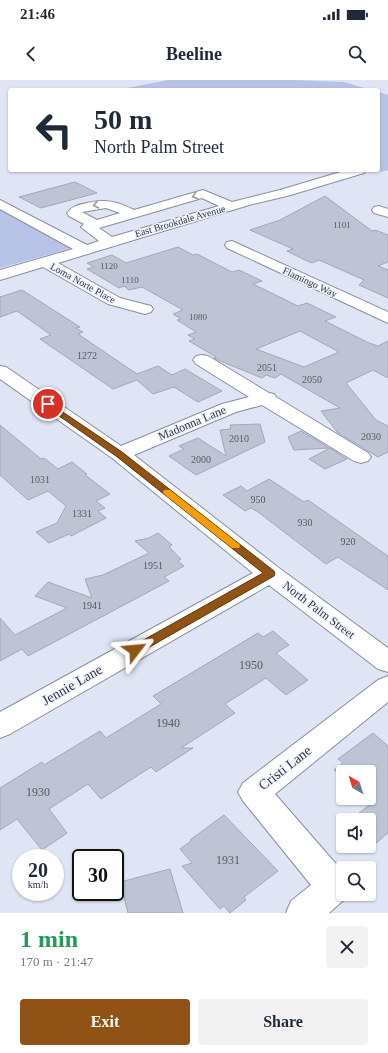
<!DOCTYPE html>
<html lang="en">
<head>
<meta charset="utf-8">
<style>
	body { margin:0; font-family:Georgia,serif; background:#f2f2f3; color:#1f2937; height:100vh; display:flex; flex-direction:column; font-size:15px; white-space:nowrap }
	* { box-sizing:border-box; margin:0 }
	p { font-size:13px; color:#747a83 }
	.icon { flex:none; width:22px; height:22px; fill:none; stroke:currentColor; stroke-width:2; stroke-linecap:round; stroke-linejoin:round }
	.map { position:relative; height:833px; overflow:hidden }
	.details { display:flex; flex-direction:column; background:#fff; flex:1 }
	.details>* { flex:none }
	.top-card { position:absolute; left:8px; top:8px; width:372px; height:84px; border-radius:4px; box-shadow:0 1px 3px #0004; background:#fff; color:#1f2937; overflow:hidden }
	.needle { width:26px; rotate:321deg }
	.buttons { position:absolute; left:336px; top:685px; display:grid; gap:8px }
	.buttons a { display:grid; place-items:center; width:40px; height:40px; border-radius:4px; background:#fff; box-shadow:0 1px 3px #0004; font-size:20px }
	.speed { position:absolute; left:12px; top:769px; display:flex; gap:8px; font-size:20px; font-weight:700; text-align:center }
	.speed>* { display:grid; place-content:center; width:52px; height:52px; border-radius:50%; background:#fff; box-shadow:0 1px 3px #0004; line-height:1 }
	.speed small { font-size:10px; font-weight:400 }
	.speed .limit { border:2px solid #111; border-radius:6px; background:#fff; color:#111 }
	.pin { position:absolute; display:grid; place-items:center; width:34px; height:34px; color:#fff; margin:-17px; border:2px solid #fff; border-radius:50%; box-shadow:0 1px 4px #0007 }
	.me { position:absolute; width:44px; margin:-22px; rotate:61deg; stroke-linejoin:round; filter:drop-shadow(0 0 3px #0008) }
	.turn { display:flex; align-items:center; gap:14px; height:84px; padding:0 20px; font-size:18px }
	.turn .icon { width:52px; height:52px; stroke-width:2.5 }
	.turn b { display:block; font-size:28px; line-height:34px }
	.round { display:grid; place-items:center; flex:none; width:42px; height:42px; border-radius:4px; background:#f2f2f3 }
	.head { display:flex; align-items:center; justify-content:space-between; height:68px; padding:0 20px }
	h1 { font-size:24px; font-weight:600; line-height:30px; color:#1e9e55 }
	.action { display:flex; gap:8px; margin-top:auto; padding:8px 20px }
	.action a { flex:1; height:46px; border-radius:4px; background:#905315; color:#fff; font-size:16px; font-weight:600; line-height:46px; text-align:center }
	.action a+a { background:#f2f2f3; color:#1f2937 }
	.status { display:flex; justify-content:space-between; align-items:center; height:28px; padding:0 20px; background:#fff; direction:ltr }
	.status svg { height:11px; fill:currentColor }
	header { display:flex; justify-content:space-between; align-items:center; height:52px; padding:0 20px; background:#fff; font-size:18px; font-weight:600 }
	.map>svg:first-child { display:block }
	.green { fill:#b7c3e6 }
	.building { fill:#bec4d4; stroke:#a2a8b7; fill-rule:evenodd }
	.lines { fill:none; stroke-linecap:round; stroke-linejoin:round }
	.minor-casing { stroke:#898e9d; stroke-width:2 }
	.minor { fill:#fff; fill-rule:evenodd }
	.oneway { stroke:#9a9a9e }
	.route { fill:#905315; stroke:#5e360e }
	.slow { fill:#f59e0b }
	.labels { text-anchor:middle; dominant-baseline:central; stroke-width:3; stroke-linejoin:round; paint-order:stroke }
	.far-number-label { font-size:9px; fill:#565a63 }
	.far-street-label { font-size:10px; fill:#34363d; stroke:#eff3fd }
	.number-label { font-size:10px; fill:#565a63 }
	.street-label { font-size:12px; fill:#34363d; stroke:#eff3fd }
	.near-number-label { font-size:12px; fill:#565a63 }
	.near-street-label { font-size:14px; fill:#34363d; stroke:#eff3fd }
</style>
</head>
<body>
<div class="status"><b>21:46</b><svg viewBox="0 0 49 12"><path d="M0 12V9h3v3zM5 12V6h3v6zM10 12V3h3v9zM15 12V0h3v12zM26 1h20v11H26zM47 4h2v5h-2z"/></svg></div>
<header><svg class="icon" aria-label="back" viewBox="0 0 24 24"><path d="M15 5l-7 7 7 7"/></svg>Beeline<svg class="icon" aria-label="search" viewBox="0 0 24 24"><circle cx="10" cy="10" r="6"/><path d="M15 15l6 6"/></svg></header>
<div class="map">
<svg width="388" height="833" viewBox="0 0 388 833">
	<rect width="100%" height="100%" fill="#e0e5f6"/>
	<!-- green -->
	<path class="green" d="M168,0h126l50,2 27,8h-240l-4,-2z
		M378,12l10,3v75l-6,2 -5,-2z
		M0,127l72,41 -72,20z"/>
	<!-- building -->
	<path class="building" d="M75,102l22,11 -56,15 -22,-11z
		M325,116l47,35 3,-1 13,5v27l-10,4 10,4v28l-29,-13 5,-5 -45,-20 -7,3 -5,-2 -20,-10 6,-2 -43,-19 30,-10z
		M178,167l15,8 4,-1 35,18 7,-2 23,11 -9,3 45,22 9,-3 29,14 -11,4 44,22 9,3 10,-5v37l-15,-8 -27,13 30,37 12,6v26l-10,5 -41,-25 -16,-21 19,-3 -59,-34 -6,4 -9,-3 -4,3 -42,-17 -6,-3 2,-1 -27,-16 6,-2 -7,-4 8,-3 -19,-12 4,-1 -8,-5 10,-4 -41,-23 -13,3 -5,-4 -5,2 -32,-19 7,-2 -7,-4 25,-8 14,8zM300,251l39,21 -35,15 -48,-18z
		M22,210l58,37 -4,1 7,4 -5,2 59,40 21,-8 14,9 13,-6 37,22 -24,11 -24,-15 -21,7 -16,-14 -24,9 -73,-50 11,-4 -34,-24 -17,6v-20z
		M260,344l5,18 -69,33 -27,-19 15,-7 -5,-3 19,-8 28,18 -6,-26 11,-1 -1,-4z
		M0,345l41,34 3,-1 14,11 14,-7 15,12 -2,1 25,19 -14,7 9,7 -7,3 8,7 -35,18 -2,-2 -20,9 -13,-11 21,-9 9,-17 -18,-15 -20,9 -28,-25z
		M301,351l15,9 13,8 -35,2 -6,-13z
		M330,368l17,11 -22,10 -16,-10z
		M269,399l35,23 4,-2 80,56v34l-50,-33 -12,7 -68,-52 -7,-4 -6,3 -22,-16 18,-9 6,5z
		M158,453l14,12 -3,2 12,12 -3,2 6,5 -20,11 5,4 -141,75 -6,-7 -22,12v-43l15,17 52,-27 -32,-12 13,-14 44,16 -7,-19 18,-4 46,-22 -14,-12 14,-3z
		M273,551l16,14 -13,8 32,27 -22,15 -20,-17 -41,26 10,9 -54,35h12l-37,24 -5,-5 -50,32 -13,-15 -39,25 18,24 -25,17 -25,-31 -17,11v-42l42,-26 2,3 56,-34 6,7 55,-34 -8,-8 105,-63 5,4z
		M373,653l15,13v87l-19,16v-29h-19l22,-17 -7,-5h4v-26h-26v6l-9,-8 9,-7 -5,-4z
		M224,735l54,56 -34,26 2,3 -16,13 -6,-7 -4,3 -38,-43 10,-3 -12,-14 11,-8 -1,-1z
		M170,789l13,44h-55l-8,-31z"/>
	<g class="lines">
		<defs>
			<path id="minor" d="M347,90h19l-2,3 -77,23 -38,9 -191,58 62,35 31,8 2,3 -2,3 -6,2 -37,-10 -65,-37 -43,13v-10l73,-21 -73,-40v-9l87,45 12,-4 -18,-14 3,-3 -15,-8 -2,-3c5,-7 11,-8 20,-10 19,-4 29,-2 47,7l69,-20 29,12 48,-12zM202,118l17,8 -107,31 -13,-9zM106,128l14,5 -23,7 -15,-8z
				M379,126l9,3v8l-14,-4 -2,-3 2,-3z
				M232,161l156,71v11l-161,-75 -2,-3 2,-3z
				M202,275l6,1 61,37 5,1 2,3 92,56 3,4 -3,4 -7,2 -7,-2 -92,-56 -26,7 -102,43 145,113 109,80v24l-10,-3 -109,-84 -259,149 -10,4v-26l253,-139 -141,-115 -112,-79v-13l6,1 115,79 101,-42 27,-7 -53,-33 -3,-4 3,-4z
				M388,596v26l-113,92 68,78v22h5l-2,4 -17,15h-43l5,-12 20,-16 -68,-84 -5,-9 5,-9 135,-103z"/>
		</defs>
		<!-- minor casing -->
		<use href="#minor" class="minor-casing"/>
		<!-- minor -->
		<use href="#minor" class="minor"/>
	</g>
	<!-- one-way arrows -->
	<defs><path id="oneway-chevron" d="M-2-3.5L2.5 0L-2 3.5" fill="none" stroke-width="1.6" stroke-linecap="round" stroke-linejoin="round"/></defs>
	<g class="oneway">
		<use href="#oneway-chevron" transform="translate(195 116) rotate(164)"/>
		<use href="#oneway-chevron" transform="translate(96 125) rotate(168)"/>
	</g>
	<!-- route -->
	<path class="route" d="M48,322l74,50 152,119 1,3 -1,2 -135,77h-8l-1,-3 1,-3 132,-74 -147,-117 -71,-50 -1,-2z"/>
	<!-- slow -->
	<path class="slow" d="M164,410h6l69,54 1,2 -1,2h-7l-68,-54 -1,-2z"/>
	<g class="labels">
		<!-- far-number labels -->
		<g class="far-number-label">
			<text x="342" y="145">1101</text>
			<text x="109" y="186">1120</text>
			<text x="130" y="200">1110</text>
			<text x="198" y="237">1080</text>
		</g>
		<!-- far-street labels -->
		<g class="far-street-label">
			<text transform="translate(180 141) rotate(-16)">East Brookdale Avenue</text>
			<text transform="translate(310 202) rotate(25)">Flamingo Way</text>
			<text transform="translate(83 203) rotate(29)">Loma Norte Place</text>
		</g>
		<!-- number labels -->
		<g class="number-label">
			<text x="87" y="275">1272</text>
			<text x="267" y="287">2051</text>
			<text x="312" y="299">2050</text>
			<text x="371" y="356">2030</text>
			<text x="239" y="358">2010</text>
			<text x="201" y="379">2000</text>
			<text x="40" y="399">1031</text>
			<text x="258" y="419">950</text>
			<text x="82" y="433">1331</text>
			<text x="305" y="442">930</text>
			<text x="348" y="461">920</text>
			<text x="153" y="485">1951</text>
			<text x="92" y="525">1941</text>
		</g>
		<!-- street labels -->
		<g class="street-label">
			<text transform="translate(192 343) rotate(-23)">Madonna Lane</text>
			<text transform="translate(319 530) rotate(37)">North Palm Street</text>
		</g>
		<!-- near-number labels -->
		<g class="near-number-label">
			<text x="251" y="585">1950</text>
			<text x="168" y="643">1940</text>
			<text x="38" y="712">1930</text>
			<text x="228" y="780">1931</text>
		</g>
		<!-- near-street labels -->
		<g class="near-street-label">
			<text transform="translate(72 605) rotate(-30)">Jennie Lane</text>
			<text transform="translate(285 688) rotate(-38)">Cristi Lane</text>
		</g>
	</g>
</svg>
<div class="buttons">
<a><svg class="needle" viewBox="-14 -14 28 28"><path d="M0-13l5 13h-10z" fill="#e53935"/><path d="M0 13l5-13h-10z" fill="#747a83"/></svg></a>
<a><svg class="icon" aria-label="sound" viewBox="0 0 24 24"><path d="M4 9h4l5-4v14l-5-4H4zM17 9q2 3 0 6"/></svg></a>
<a><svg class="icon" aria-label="search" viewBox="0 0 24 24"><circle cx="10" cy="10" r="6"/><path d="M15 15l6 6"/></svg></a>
</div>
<div class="speed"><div>20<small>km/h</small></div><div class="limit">30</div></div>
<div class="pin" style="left:48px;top:324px;background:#d93025"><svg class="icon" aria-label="arrive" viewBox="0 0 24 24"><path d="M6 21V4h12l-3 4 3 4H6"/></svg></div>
<svg class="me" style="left:135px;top:570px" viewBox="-20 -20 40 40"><path d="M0-17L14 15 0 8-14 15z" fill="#905315" stroke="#fff" stroke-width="4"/></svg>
<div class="top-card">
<div class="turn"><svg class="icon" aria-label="left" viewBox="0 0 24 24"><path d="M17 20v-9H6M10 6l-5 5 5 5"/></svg><div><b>50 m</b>North Palm Street</div></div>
</div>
</div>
<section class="details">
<div class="head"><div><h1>1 min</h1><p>170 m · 21:47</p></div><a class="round"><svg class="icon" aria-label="close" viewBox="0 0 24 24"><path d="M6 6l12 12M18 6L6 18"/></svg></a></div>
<div class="action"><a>Exit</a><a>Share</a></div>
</section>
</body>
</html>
